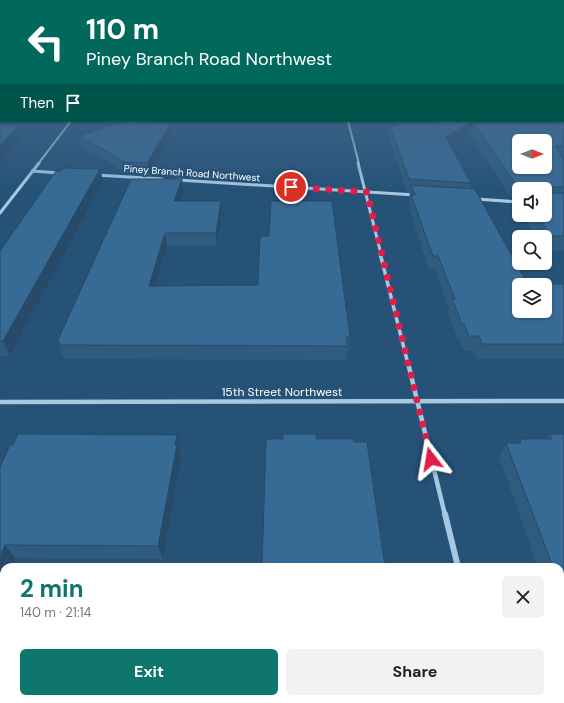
<!DOCTYPE html>
<html lang="en">
<head>
<meta charset="utf-8">
<style>
	body { margin:0; font-family:"DM Sans",sans-serif; background:#f2f2f2; color:#222; height:100vh; display:flex; flex-direction:column; font-size:15px; white-space:nowrap }
	* { box-sizing:border-box; margin:0 }
	p { font-size:13px; color:#767676 }
	.icon { flex:none; width:22px; height:22px; fill:none; stroke:currentColor; stroke-width:2; stroke-linecap:round; stroke-linejoin:round }
	.map { position:relative; flex:1; overflow:hidden }
	.details { position:absolute; left:0px; top:563px; width:564px; height:140px; display:flex; flex-direction:column; background:#fff; border-radius:12px 12px 0 0; box-shadow:0 1px 3px #0004 }
	.details>* { flex:none }
	.hud { position:absolute; left:0px; top:0px; width:564px; height:122px; box-shadow:0 1px 3px #0004; background:#00695c; color:#fff; overflow:hidden }
	.needle { width:26px; rotate:90deg }
	.buttons { position:absolute; left:512px; top:134px; display:grid; gap:8px }
	.buttons a { display:grid; place-items:center; width:40px; height:40px; border-radius:6px; background:#fff; box-shadow:0 1px 3px #0004; font-size:20px }
	.pin { position:absolute; display:grid; place-items:center; width:34px; height:34px; color:#fff; margin:-17px; border:2px solid #fff; border-radius:50%; box-shadow:0 1px 4px #0007 }
	.me { position:absolute; width:44px; margin:-22px; rotate:346deg; stroke-linejoin:round; filter:drop-shadow(0 0 3px #0008) }
	.turn { display:flex; align-items:center; gap:14px; height:84px; padding:0 20px; font-size:18px }
	.turn .icon { width:52px; height:52px; stroke-width:2.5 }
	.turn b { display:block; font-size:28px; line-height:34px }
	.then { display:flex; align-items:center; height:38px; padding:0 20px; background:#0003; gap:8px; font-size:15px }
	.round { display:grid; place-items:center; flex:none; width:42px; height:42px; border-radius:6px; background:#f2f2f2 }
	.summary { display:flex; align-items:center; justify-content:space-between; height:68px; padding:0 20px }
	h1 { font-size:24px; font-weight:700; line-height:30px; color:#0f766e }
	.primary-button { display:flex; gap:8px; margin-top:auto; padding:8px 20px }
	.primary-button a { flex:1; height:46px; border-radius:6px; background:#0f766e; color:#fff; font-size:16px; font-weight:700; line-height:46px; text-align:center }
	.primary-button a+a { background:#f2f2f2; color:#222 }
	.map>svg:first-child { display:block }
	.lines { fill:none; stroke-linecap:round; stroke-linejoin:round }
	.minor-far4 { stroke:#a8c8e2; stroke-width:2 }
	.minor-far3 { stroke:#a8c8e2; stroke-width:3 }
	.minor-far2 { stroke:#a8c8e2; stroke-width:3.5 }
	.minor-far1 { stroke:#a8c8e2; stroke-width:4.5 }
	.minor { stroke:#a8c8e2; stroke-width:6 }
	.primary { fill:#e7f1fc; fill-rule:evenodd }
	.wall { fill:#2f5b7f }
	.shaded-wall { fill:#264a68 }
	.building { fill:#376a94; stroke:#264a68; fill-rule:evenodd }
	.route { stroke:#e11d48; stroke-width:7; stroke-dasharray:0 12.6 }
	.labels { text-anchor:middle; dominant-baseline:central; stroke-width:4; stroke-linejoin:round; paint-order:stroke }
	.far-street-label { font-size:10px; fill:#fff; stroke:#265277 }
	.street-label { font-size:12px; fill:#fff; stroke:#265277 }
</style>
</head>
<body>
<div class="map">
<svg width="564" height="703" viewBox="0 0 564 703">
	<rect width="100%" height="100%" fill="#265277"/>
	<g class="lines">
		<!-- minor-far4 -->
		<path class="minor-far4" d="M348,121l11,43
			M38,164l33,-43"/>
		<!-- minor-far3 -->
		<path class="minor-far3" d="M358,163l23,91
			M32,171l28,2
			M96,175l66,4
			M178,180l237,15
			M476,199l43,3
			M0,213l39,-50"/>
		<!-- minor-far2 -->
		<path class="minor-far2" d="M380,253l29,115"/>
		<!-- minor-far1 -->
		<path class="minor-far1" d="M409,367l36,148
			M0,402l564,-1"/>
		<!-- minor -->
		<path class="minor" d="M445,514l13,53
			M490,699l1,4"/>
		<!-- primary -->
		<path class="primary" d="M0,107h1v4h-1z
			M563,107h1v4h-1z
			M0,114h1v4h-1z
			M563,114h1v4h-1z"/>
	</g>
	<!-- wall -->
	<path class="wall" d="M425,121h56v2l83,-1v37h-1l1,2v90h-19v-14h-9l-14,-22h23v-26h-26v22l-4,-6 2,-5 -6,-2 -41,-63 1,-3 -21,13 21,38 -1,6 57,94 37,1v75h-87l-3,-8h-10l-5,-12h-2l-9,-26 1,-3 -14,-40h-6l-20,-62 1,-7 -1,-3 1,-6h-3l-18,-54 1,-12h5l1,-3h30z
		M171,123l2,12 -24,40 -21,-1 -46,-27 -3,-11z
		M100,169l3,12 -93,175h-10v-105z
		M182,179l2,11 -4,11h41l1,12 -5,33h-50l-11,40 194,51 -2,14h-1l-1,9 -282,-1 -7,-17z
		M550,434h14v207l-4,-12v-62h-22l-39,-110 7,-14h11l3,-4h27z
		M180,449v6l1,4 -18,100 -148,-1 -11,9v19h-4v-119z"/>
	<!-- shaded-wall -->
	<path class="shaded-wall" d="M473,121h8l-2,6 -6,-4 -2,9 -28,17 3,-12z
		M171,123l2,12 -24,40 -2,-12z
		M20,125l4,11 -24,27v-18z
		M100,169l3,12 -93,175 -7,-15z
		M182,179l2,11 -8,23 -2,-12z
		M221,201l1,12 -5,33 -1,-13z
		M165,233l2,13 -15,53 -3,-13z
		M177,435l3,14v6l1,4 -18,100 -5,-13z
		M5,545l10,13 -4,9h-7v18l-4,-4v-24z
		M17,699h16l-1,4h-16z
		M125,699h6l3,4h-10z"/>
	<!-- building -->
	<path class="building" d="M126,121l45,2 -24,40 -22,-1 -46,-26z
		M433,121h40l-27,16 25,46 -62,-4 -19,-53h7l-1,-3h39z
		M564,122v24h-8l8,15v26h-14l-3,3 3,3h14v43h-13l-14,-21h8v-26h-19v-3l-10,-2 -43,-61zM519,141h26v26h-26z
		M0,124l20,1 -20,20z
		M63,168l37,1 -97,172h-3v-90l56,-80h5z
		M131,179h51l-8,22h47l-5,32h-51l-16,53 109,-1 2,-49h9l2,-35h61l18,136h-4l2,9 -290,-1 2,-3h-3z
		M411,185l64,4 52,94 37,1v60h-82l-3,-8h-10l-5,-12h-2l-10,-25h3l-17,-43h-5l-22,-61h4zM519,285h26v26h-26z
		M18,434l159,1 -2,10h2l-19,101 -153,-1 -5,12v-90l10,-22h3z
		M283,434h33v5h37l1,3h13l18,125h-123l4,-128h17z
		M550,434h14v163l-4,-10v-20h-7l-47,-124h15l-1,-4h32z
		M0,646h4v53h13l-1,4h-16z
		M82,699h43l-1,4h-43z
		M258,699h145v4h-145z"/>
	<!-- sky -->
	<linearGradient id="sky" x2="0" y2="1"><stop stop-color="#152d41"/><stop offset="0.48" stop-color="#41668a"/><stop offset="1" stop-color="#41668a" stop-opacity="0"/></linearGradient>
	<rect width="564" height="192" fill="url(#sky)"/>
	<g class="lines">
		<!-- route -->
		<path class="route" d="M291,187l76,5 64,267"/>
	</g>
	<g class="labels">
		<!-- far-street labels -->
		<g class="far-street-label">
			<text transform="translate(192 173) rotate(4)">Piney Branch Road Northwest</text>
		</g>
		<!-- street labels -->
		<g class="street-label">
			<text x="282" y="392">15th Street Northwest</text>
		</g>
	</g>
</svg>
<div class="buttons">
<a><svg class="needle" viewBox="-14 -14 28 28"><path d="M0-13l5 13h-10z" fill="#e53935"/><path d="M0 13l5-13h-10z" fill="#767676"/></svg></a>
<a><svg class="icon" aria-label="sound" viewBox="0 0 24 24"><path d="M4 9h4l5-4v14l-5-4H4zM17 9q2 3 0 6"/></svg></a>
<a><svg class="icon" aria-label="search" viewBox="0 0 24 24"><circle cx="10" cy="10" r="6"/><path d="M15 15l6 6"/></svg></a>
<a><svg class="icon" aria-label="layers" viewBox="0 0 24 24"><path d="M12 4l9 5-9 5-9-5zM3 14l9 5 9-5"/></svg></a>
</div>
<div class="pin" style="left:291px;top:187px;background:#d93025"><svg class="icon" aria-label="arrive" viewBox="0 0 24 24"><path d="M6 21V4h12l-3 4 3 4H6"/></svg></div>
<svg class="me" style="left:431px;top:459px" viewBox="-20 -20 40 40"><path d="M0-17L14 15 0 8-14 15z" fill="#e11d48" stroke="#fff" stroke-width="4"/></svg>
<div class="hud">
<div class="turn"><svg class="icon" aria-label="left" viewBox="0 0 24 24"><path d="M17 20v-9H6M10 6l-5 5 5 5"/></svg><div><b>110 m</b>Piney Branch Road Northwest</div></div>
<div class="then">Then<svg class="icon" aria-label="arrive" viewBox="0 0 24 24"><path d="M6 21V4h12l-3 4 3 4H6"/></svg></div>
</div>
<section class="details">
<div class="summary"><div><h1>2 min</h1><p>140 m · 21:14</p></div><a class="round"><svg class="icon" aria-label="close" viewBox="0 0 24 24"><path d="M6 6l12 12M18 6L6 18"/></svg></a></div>
<div class="primary-button"><a>Exit</a><a>Share</a></div>
</section>
</div>
</body>
</html>
